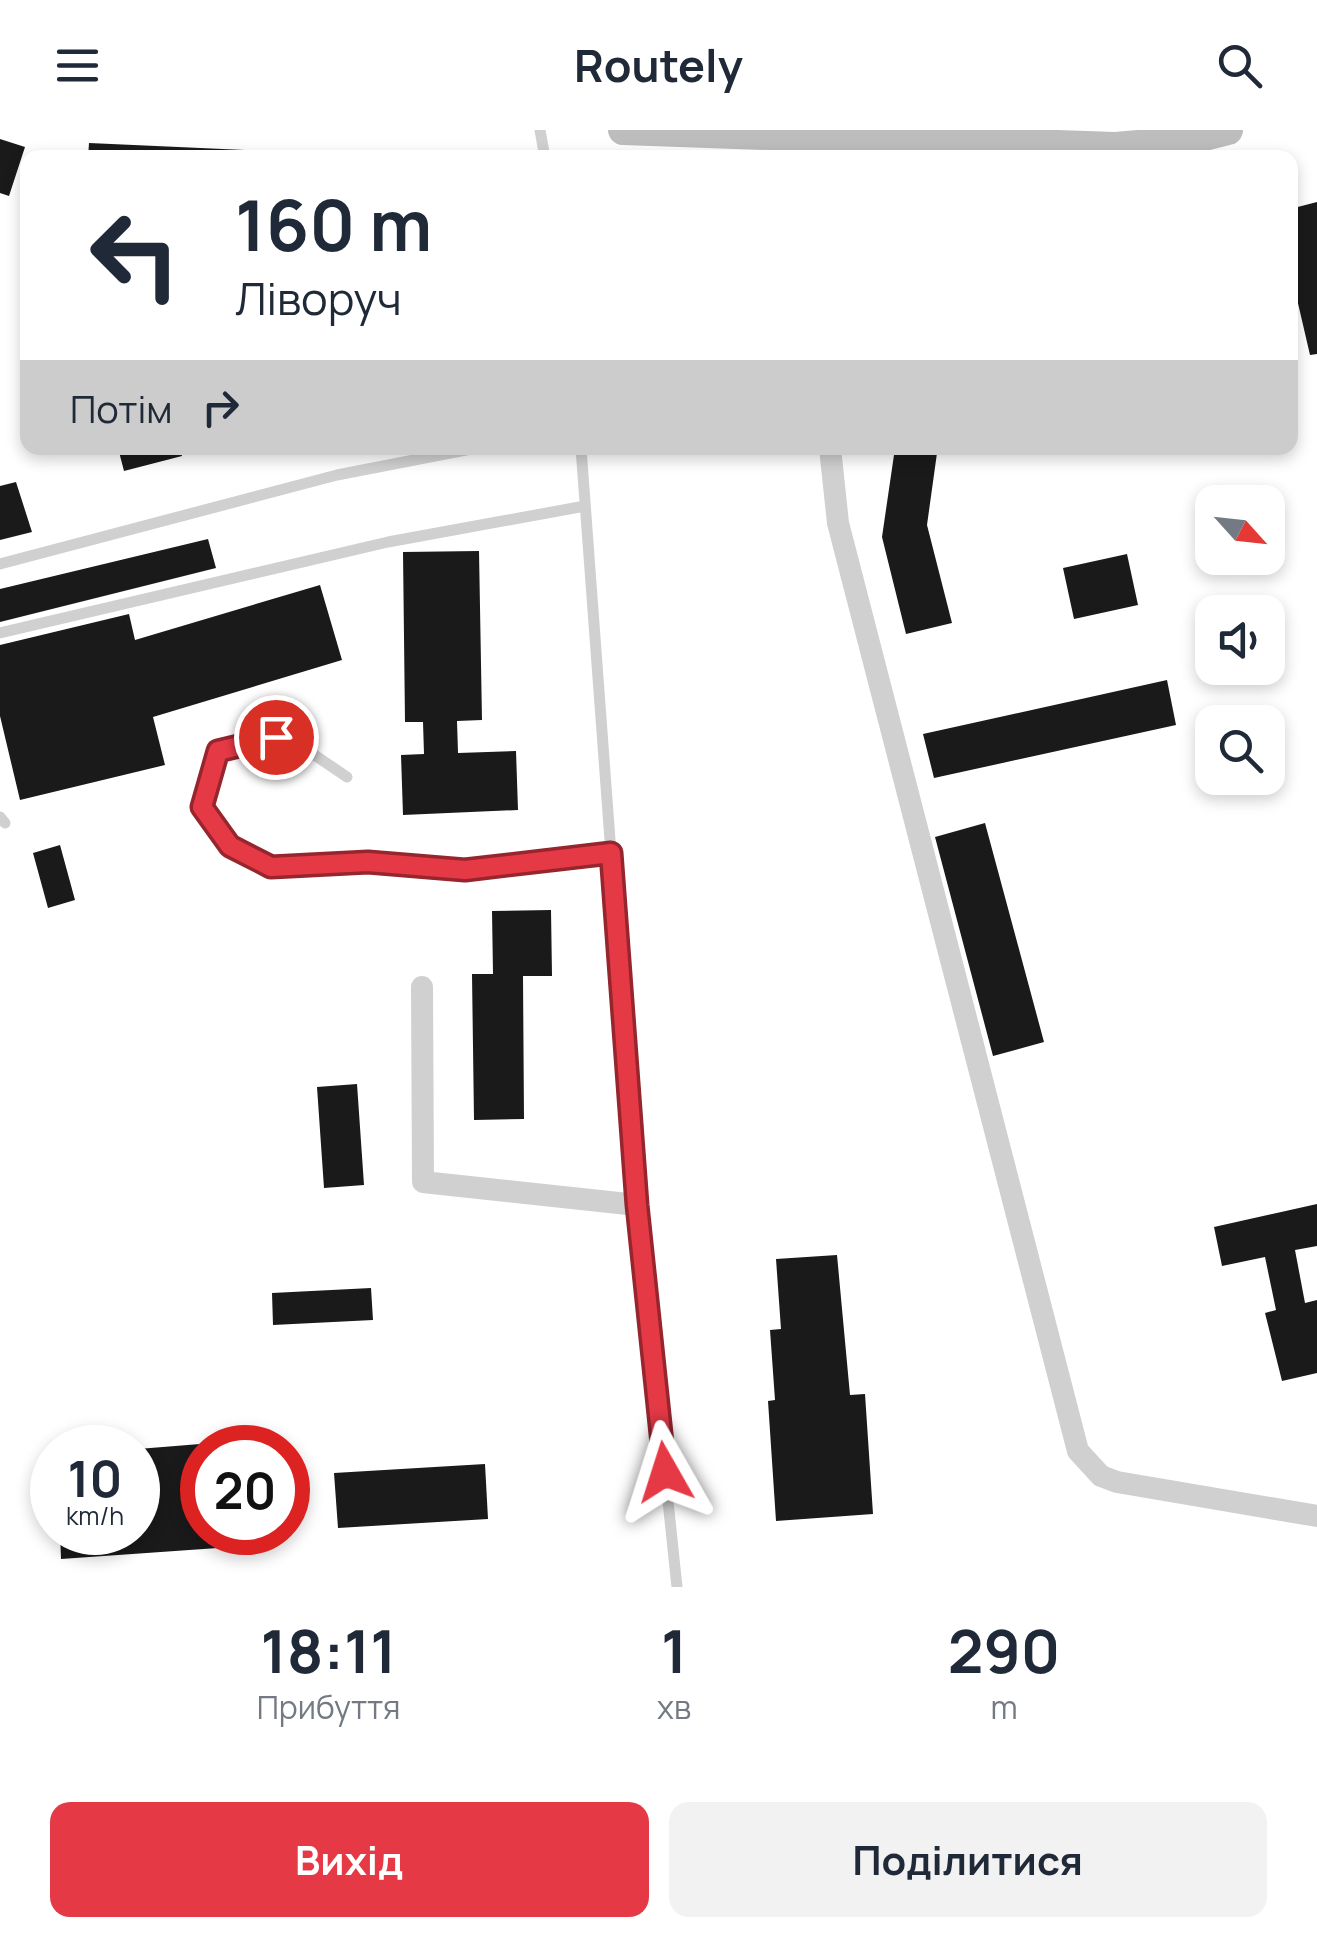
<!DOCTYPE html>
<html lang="uk">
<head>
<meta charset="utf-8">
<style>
	body { margin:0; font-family:Manrope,sans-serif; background:#f2f2f3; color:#1f2937; height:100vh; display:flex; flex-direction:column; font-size:38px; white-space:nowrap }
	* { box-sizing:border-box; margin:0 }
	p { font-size:32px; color:#747a83 }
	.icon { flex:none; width:55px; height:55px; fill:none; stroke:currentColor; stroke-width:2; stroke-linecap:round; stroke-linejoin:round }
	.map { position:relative; height:1457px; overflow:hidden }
	.panel { display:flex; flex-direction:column; background:#fff; flex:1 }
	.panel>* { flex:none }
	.hud { position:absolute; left:20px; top:20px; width:1278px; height:305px; border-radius:20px; box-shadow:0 5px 15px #0003; background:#fff; color:#1f2937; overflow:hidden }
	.needle { width:65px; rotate:117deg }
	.buttons { position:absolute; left:1195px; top:355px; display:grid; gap:20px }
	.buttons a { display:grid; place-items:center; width:90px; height:90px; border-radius:20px; background:#fff; box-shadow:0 5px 15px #0003; font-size:50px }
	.speed { position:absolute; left:30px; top:1295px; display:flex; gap:20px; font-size:50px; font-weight:700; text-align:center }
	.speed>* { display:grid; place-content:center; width:130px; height:130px; border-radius:50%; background:#fff; box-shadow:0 5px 15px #0003; line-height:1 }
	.speed small { font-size:25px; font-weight:400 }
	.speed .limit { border:15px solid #d22; background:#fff; color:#111 }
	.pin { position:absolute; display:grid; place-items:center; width:85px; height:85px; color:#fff; margin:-42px; border:5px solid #fff; border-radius:50%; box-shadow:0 2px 10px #0007 }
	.me { position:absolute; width:110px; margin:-55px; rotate:354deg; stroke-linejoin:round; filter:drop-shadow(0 0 8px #0008) }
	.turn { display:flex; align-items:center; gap:35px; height:210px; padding:0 50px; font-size:45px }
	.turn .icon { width:130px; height:130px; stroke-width:2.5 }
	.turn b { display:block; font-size:70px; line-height:85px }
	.then { display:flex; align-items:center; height:95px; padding:0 50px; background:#0003; gap:20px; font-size:38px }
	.eta { display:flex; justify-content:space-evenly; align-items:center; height:170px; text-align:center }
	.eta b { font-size:60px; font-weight:700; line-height:70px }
	.cta { display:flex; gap:20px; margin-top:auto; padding:20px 50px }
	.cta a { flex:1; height:115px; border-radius:20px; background:#e63946; color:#fff; font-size:40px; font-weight:700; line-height:115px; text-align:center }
	.cta a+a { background:#f2f2f3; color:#1f2937 }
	header { display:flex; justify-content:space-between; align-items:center; height:130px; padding:0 50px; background:#fff; font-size:45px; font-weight:700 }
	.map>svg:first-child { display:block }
	.building { fill:#1a1a1a }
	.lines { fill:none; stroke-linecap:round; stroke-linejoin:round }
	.service { stroke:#d0d0d0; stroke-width:11 }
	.minor { stroke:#d0d0d0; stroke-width:22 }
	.secondary { stroke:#bdbdbd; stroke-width:30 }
	.route-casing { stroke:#96252e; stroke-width:25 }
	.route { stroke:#e63946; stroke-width:18 }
</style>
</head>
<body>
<header><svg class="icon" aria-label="menu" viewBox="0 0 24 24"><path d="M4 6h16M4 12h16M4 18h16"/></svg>Routely<svg class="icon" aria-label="search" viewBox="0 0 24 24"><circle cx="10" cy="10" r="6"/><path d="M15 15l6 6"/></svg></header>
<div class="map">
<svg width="1317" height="1457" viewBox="0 0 1317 1457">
	<rect width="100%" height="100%" fill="#fff"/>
	<!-- building -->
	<path class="building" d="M0,9l25,8 -16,49 -9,-3z
		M89,13l243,11v4h-244z
		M1317,72v152l-7,1 -13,-56 -7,2v-92z
		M118,318h62l2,8 -58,15z
		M895,318l42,5 -10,72 25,98 -46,11 -24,-97z
		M16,352l16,50 -32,8v-54z
		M208,409l8,29 -216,54v-33z
		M479,421l3,169 -25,1 1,32 58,-2 2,59 -115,5 -2,-60 23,-1 -1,-32h-18l-2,-170z
		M1127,424l11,51 -64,14 -11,-51z
		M320,455l22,75 -189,57 12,48 -145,35 -20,-84v-71l129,-31 6,26z
		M1167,550l9,45 -242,53 -11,-44z
		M985,693l59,219 -51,14 -58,-219z
		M60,715l15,55 -27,8 -15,-55z
		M551,780l1,66h-29l1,143 -50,1 -2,-146h21l-1,-63z
		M357,954l7,101 -40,3 -7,-101z
		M1317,1074v42l-22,4 10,53 12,-3v73l-35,8 -17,-68 11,-3 -11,-53 -43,9 -8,-39z
		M837,1125l13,140 15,-1 8,120 -97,7 -8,-120 7,-1 -5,-70 11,-1 -5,-70z
		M371,1158l2,32 -100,5 -1,-32z
		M225,1312v6h-23v84h29l1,15 -171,12 -1,-27h78v-83z
		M485,1334l3,55 -150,9 -4,-55z"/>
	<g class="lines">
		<!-- service -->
		<path class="service" d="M540,0l5,28
			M581,318l56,757 40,382
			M0,434l337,-89 139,-27
			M0,503l388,-91 197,-36
			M347,647l-34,-23 -37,-17 -59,14 -15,56 29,39 40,21 98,-5 96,8 146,-17
			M0,687l5,6"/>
		<!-- minor -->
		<path class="minor" d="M830,318l8,75 240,928 23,25 16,6 200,34
			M422,857l1,195 214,23"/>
		<!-- secondary -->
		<path class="secondary" d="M623,0l492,17 70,-6 43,-11"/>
	</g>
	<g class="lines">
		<defs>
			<path id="route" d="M276,607l-58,14 -16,56 28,39 41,21 97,-5 97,8 146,-17 26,352 28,267"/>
		</defs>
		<!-- route casing -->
		<use href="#route" class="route-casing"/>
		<!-- route -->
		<use href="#route" class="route"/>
	</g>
</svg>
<div class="buttons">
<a><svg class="needle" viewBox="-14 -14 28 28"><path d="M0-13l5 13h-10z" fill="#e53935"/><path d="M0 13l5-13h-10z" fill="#747a83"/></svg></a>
<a><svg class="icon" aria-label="sound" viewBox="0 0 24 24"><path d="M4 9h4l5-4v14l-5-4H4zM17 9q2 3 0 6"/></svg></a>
<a><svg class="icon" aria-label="search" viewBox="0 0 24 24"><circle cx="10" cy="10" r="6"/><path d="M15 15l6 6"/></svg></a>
</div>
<div class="speed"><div>10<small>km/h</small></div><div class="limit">20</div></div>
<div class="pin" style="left:276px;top:607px;background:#d93025"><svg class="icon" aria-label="arrive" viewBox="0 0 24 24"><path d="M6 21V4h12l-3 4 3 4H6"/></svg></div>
<svg class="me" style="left:665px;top:1342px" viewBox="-20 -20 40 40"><path d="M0-17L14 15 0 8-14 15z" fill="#e63946" stroke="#fff" stroke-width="4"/></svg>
<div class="hud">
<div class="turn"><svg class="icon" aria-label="left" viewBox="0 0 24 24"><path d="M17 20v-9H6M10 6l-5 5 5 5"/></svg><div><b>160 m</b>Ліворуч</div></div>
<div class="then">Потім<svg class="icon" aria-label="right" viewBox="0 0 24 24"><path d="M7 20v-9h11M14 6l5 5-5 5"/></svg></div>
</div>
</div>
<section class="panel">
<div class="eta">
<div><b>18:11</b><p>Прибуття</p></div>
<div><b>1</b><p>хв</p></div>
<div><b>290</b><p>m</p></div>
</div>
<div class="cta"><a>Вихід</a><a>Поділитися</a></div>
</section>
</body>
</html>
